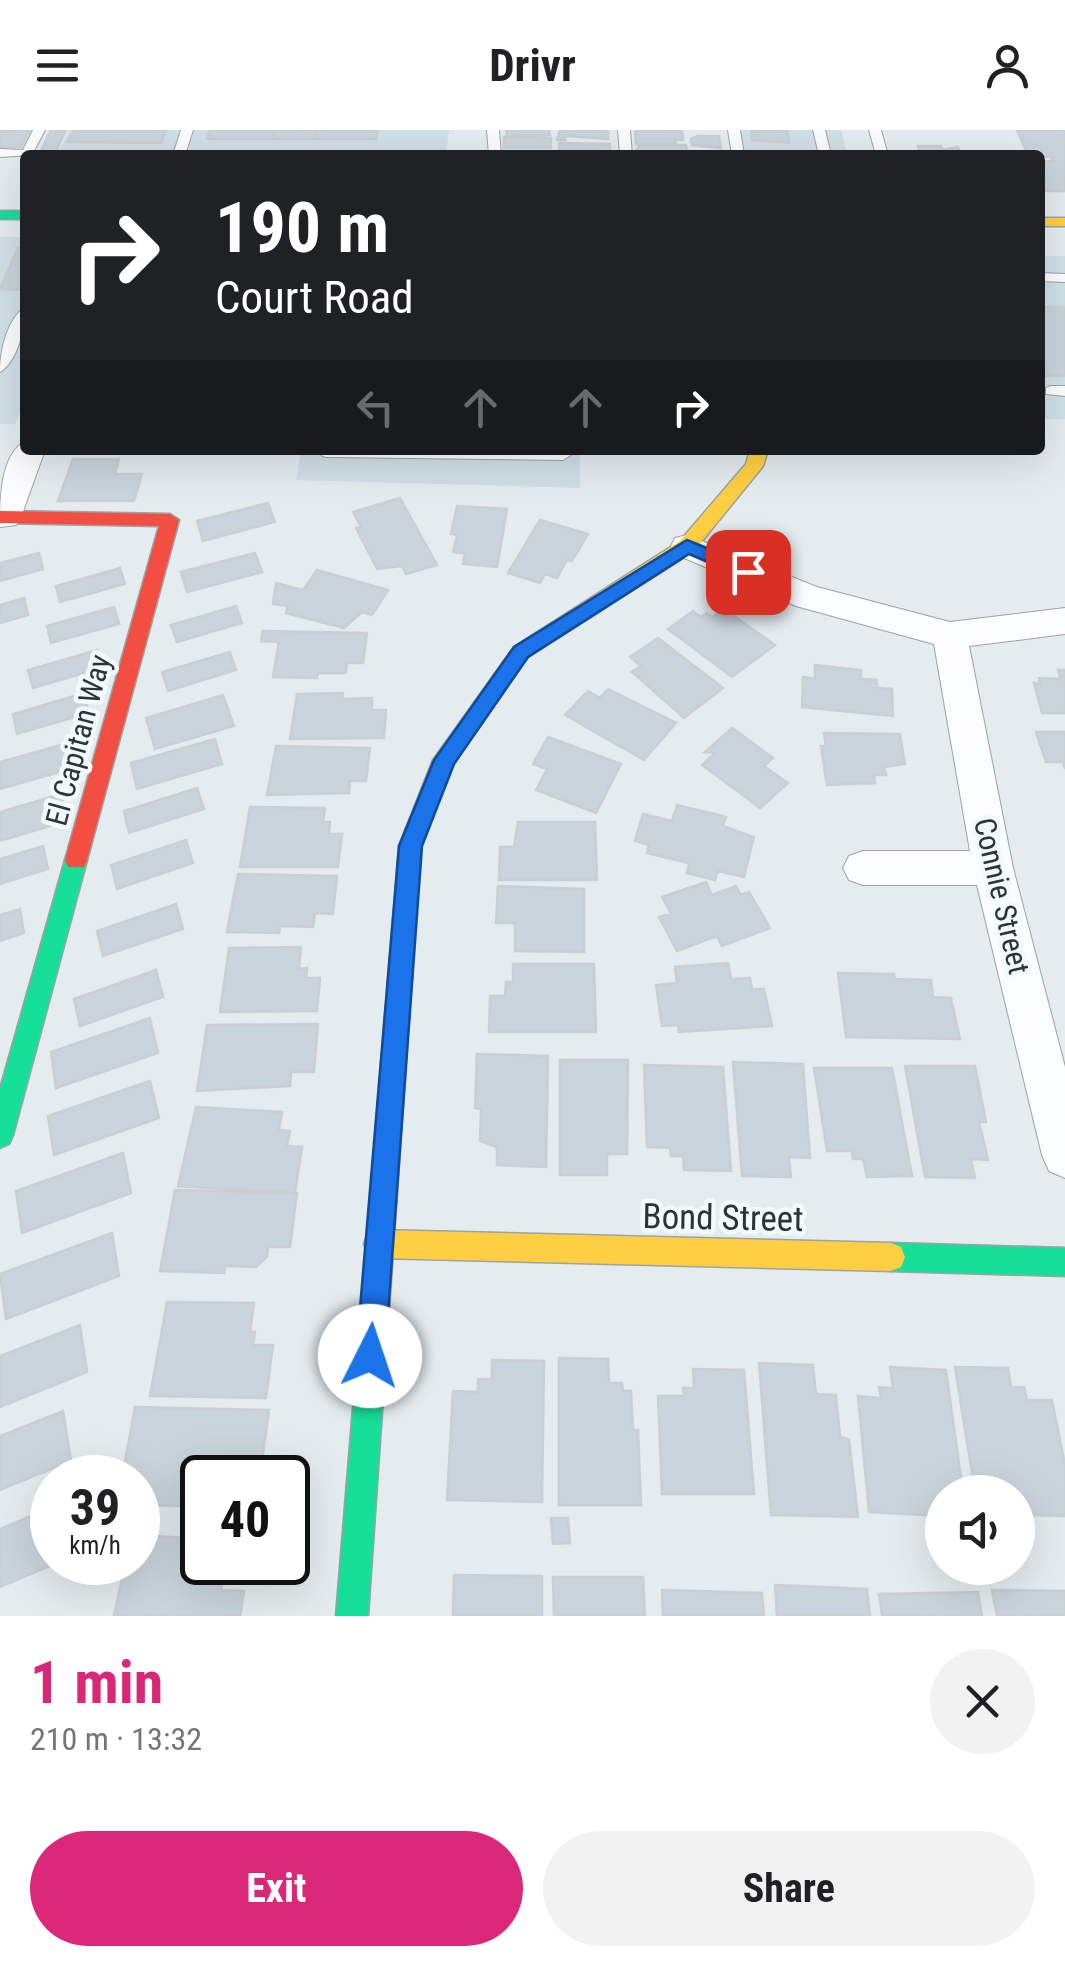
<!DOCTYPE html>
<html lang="en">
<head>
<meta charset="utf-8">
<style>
	body { margin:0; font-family:"Roboto Condensed",sans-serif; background:#f2f2f2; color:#202124; height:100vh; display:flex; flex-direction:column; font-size:38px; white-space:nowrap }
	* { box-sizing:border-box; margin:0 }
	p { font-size:32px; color:#757577 }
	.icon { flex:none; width:55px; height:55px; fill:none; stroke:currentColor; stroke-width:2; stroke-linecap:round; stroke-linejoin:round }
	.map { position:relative; height:1486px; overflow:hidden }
	.side { display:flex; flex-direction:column; background:#fff; flex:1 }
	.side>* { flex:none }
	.banner { position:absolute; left:20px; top:20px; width:1025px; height:305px; border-radius:10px; box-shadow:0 10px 40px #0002; background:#202124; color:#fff; overflow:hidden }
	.tools { position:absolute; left:925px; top:1345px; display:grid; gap:20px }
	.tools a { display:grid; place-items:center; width:110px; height:110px; border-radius:50%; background:#fff; box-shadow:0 10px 40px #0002; font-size:50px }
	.speed { position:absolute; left:30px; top:1325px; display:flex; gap:20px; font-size:50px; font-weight:700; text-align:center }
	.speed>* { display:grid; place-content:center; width:130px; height:130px; border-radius:50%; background:#fff; box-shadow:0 10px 40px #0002; line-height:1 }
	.speed small { font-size:25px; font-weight:400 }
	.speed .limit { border:5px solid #111; border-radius:15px; background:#fff; color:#111 }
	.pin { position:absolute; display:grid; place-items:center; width:85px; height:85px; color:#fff; margin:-42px; border-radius:20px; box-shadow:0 5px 15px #0006 }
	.me { position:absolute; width:110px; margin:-55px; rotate:4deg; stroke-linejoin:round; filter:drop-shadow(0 0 8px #0008) }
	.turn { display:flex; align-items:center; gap:35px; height:210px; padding:0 30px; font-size:45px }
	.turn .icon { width:130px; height:130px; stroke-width:2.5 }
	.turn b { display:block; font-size:70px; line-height:85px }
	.lanes { display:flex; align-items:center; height:95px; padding:0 30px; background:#0003; justify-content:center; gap:50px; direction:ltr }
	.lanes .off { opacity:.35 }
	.round { display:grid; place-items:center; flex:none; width:105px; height:105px; border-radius:52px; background:#f2f2f2 }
	.headline { display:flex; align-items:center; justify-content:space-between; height:170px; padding:0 30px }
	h1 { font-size:60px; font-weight:700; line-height:75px; color:#db2777 }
	.action { display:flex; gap:20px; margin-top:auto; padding:20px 30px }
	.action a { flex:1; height:115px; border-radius:60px; background:#db2777; color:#fff; font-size:40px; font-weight:700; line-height:115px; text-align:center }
	.action a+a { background:#f2f2f2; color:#202124 }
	header { display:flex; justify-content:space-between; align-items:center; height:130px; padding:0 30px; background:#fff; font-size:45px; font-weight:700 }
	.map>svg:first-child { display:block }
	.built { fill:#d0e0e7 }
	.building { fill:#c9d4dc; stroke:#cacfd2; stroke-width:2.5 }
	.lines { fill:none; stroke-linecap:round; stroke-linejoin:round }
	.lane-casing { stroke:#9ca3a6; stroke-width:2 }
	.street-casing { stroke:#9ca3a6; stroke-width:2 }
	.fast-casing { stroke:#9ca3a6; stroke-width:3 }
	.slow-casing { stroke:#9ca3a6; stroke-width:3 }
	.jam-casing { stroke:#9ca3a6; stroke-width:3 }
	.lane { fill:#fbfcfd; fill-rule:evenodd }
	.street { fill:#fbfcfd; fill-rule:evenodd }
	.fast { fill:#16e098; fill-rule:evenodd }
	.slow { fill:#ffcf43; fill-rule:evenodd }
	.jam { fill:#f24e42; fill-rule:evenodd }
	.route { fill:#1a73e8; stroke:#114b97; stroke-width:2.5 }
	.labels { text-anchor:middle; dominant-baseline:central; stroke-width:9; stroke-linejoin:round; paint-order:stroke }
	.street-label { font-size:30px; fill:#2e3336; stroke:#f1fafe }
	.near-street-label { font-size:35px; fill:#2e3336; stroke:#f1fafe }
</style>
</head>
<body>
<header><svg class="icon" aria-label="menu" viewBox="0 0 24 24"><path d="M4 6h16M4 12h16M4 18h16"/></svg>Drivr<svg class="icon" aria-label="person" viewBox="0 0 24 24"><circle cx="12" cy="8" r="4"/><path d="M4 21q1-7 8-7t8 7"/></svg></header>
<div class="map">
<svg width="1065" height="1486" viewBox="0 0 1065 1486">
	<rect width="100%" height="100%" fill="#e4ecf0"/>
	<!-- built -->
	<path class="built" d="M69,0h380l-3,25h-389z
		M729,0h112l6,25h-114z
		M0,107h25v164l-10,23h-15z
		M1040,126h25v163h-25z
		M301,320h279v38l-284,-8z"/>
	<!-- building -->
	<path class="building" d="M0,0h30l-9,17h-21z
		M51,0h15l-12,25h-15z
		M74,0h92l-5,13 -93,-1z
		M210,0h65l-2,9h-66z
		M275,0h43l-2,9h-43z
		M318,0h60l-2,9h-60z
		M506,0h43l1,5 -43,2z
		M560,0h48v9l-43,-3v4h-8z
		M635,0h47l1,10h-8l1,4h-40z
		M751,0h36l2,13 -37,-3z
		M1017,0h48v61h-25v-30h13l-2,-4 -23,-2z
		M698,6h21l2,12 -29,-3 -1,-6z
		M504,7l47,1v10h-47z
		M559,13l51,1v8l-51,1z
		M639,15h47l2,10h-53z
		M918,16h23l2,4 15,-3 3,8h-40z
		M18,118h7v42l-25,-1z
		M1040,177h25v69h-25z
		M73,329h46l-4,15h27l-8,27h-76z
		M400,368l37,67 -31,9 -4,-8 -25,3 -21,-41 5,-1 -8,-15z
		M268,373l7,19 -72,19 -6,-20z
		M457,376l50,3 -10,58 -34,-3 2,-11 -12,-1 4,-17 -6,-1z
		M540,390l48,14 -16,27 -5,-1 -10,18 -12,-4 -5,9 -32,-10z
		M39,423l4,16 -43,12v-18z
		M255,423l7,19 -75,20 -6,-20z
		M120,438l5,16 -65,18 -4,-16z
		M317,440l71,20 -16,25 -10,-3 -18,16 -58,-15 2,-7 -15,-2 3,-21 27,7z
		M24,468l4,17 -28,8v-18z
		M236,476l6,17 -65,19 -6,-17z
		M114,477l5,17 -68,19 -4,-17z
		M724,479l51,36 -43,32 -64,-48 25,-18 8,6 6,-4 5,4z
		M263,501l104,2 -4,30h-16l-1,10h-28l-1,5 -44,-1 6,-35 -18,-1z
		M658,508l65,50 -39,30 -52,-46 9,-6 -11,-9z
		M97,520l5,18 -69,20 -5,-18z
		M230,522l6,18 -68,21 -6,-19z
		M815,535l46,5v9l16,1v8l15,1 1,27 -91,-9 1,-30 12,2z
		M1058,540h7v43h-23l-8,-30 6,1 -1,-6 22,1z
		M608,559l68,34 -32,37 -79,-45 23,-24 12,7z
		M84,563l5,20 -72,21 -4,-20z
		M343,563l-1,6 30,-1v12h14l-2,28 -94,1 7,-45z
		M223,565l11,31 -79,23 -9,-31z
		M732,598l41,30 -9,8 24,17 -28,25 -58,-43 13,-12 -10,-1z
		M1036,602h29v37l-2,-7h-17z
		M824,603l76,1 5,30 -21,3 2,8h-12l1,8 -48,2 -6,-39h5z
		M548,607l73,27 -25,49 -60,-23 11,-21 -14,-5z
		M82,609l5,25 -87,25v-27z
		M215,609l7,25 -85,25 -6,-26z
		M276,616l94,2 -4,33h-16l-1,12 -82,2z
		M197,658l7,21 -75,24 -5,-22z
		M61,664l6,27 -67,20v-29z
		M677,675l49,12 -3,9 31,11 -10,40 -26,-6 -3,9 -28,-7 2,-10 -42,-10 2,-8 -14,-4 8,-27 29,7z
		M250,677l75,1 -2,14h7l-1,12h13l-4,33h-98z
		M518,692h77l2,58h-98l1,-33h14z
		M186,710l7,23 -76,26 -6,-24z
		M43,716l5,23 -48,15v-25z
		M238,744l99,2 -4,38 -18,-1 -2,14 -33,-1 -1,7 -52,-1z
		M706,752l6,13 24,-9 5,9 8,-3 21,36 -48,18 -5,-10 -40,15 -18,-34 12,-3 -9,-17z
		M498,756l86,3v63l-69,-1v-28h-19z
		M176,774l7,25 -80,27 -6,-25z
		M20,779l4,24 -24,8v-26z
		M301,817l-2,22 8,-1 -1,10h14l-3,33 -97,1 9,-64z
		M728,833l3,16 19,-1 2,11h12l8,37 -93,6 -1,-7 -16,1 -6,-41 21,-2 -2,-16z
		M513,834h81l2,68h-107l1,-36h15l1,-14h7z
		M156,840l7,27 -83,29 -6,-27z
		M838,843l56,1 1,5 36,1 2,17 18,1 9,41 -114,-2z
		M150,888l8,35 -102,35 -5,-36z
		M318,894l-4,48h-23l-1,14 -93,5 10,-66z
		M477,924l71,2 -2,111 -49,-2v-18l-17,-6 1,-32 -6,-1z
		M560,930h68l-1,94h-20v21h-47z
		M733,932l70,2 7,94 -21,-1 2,20 -49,-1z
		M644,935l79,2 8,104 -47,-1 -1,-14h-12l-1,-8 -23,-1z
		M905,936h70l11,56h-7l9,38 -17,-1 4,19 -50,-1z
		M814,938h78l20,108 -45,1 -4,-18h-10l-1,-8h-25z
		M150,951l9,37 -105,37 -6,-39z
		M196,977l86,5 -3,18 11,1 -3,15 15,1 -7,46 -117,-7z
		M123,1023l8,40 -109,40 -6,-42z
		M175,1060l122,3 -7,54h-22l-1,10 -11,10 -31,-1 -1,7 -64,-2z
		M112,1103l7,43 -113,43 -6,-45z
		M167,1172l87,1 -4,29h5l-2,13h20l-7,53 -116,-2z
		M80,1195l7,47 -87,35v-51z
		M559,1228l49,1 1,24h13l1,8h8l2,39h5l3,75h-82z
		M492,1230l52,1 -2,141 -95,-2 6,-109 25,1v-13h14z
		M759,1233l54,2 3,29 20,1 4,41 9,4 9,77 -87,-2z
		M890,1237l56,3 17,122h-21v24l-73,-4 -11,-116 23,2 -2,-11 14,1z
		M955,1237l53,1 3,19h13l3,13h25l13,65v51l-47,-1v-23h-43z
		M693,1239l51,1 10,124h-92l-4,-98h26l-1,-8h11z
		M135,1277l134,3 -9,66 -58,2v20h-15l-1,8 -48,-1v-27h-16z
		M63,1281l8,50 -71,29v-54z
		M50,1378l2,54 5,1 -57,24v-58z
		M551,1388h17l2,25 -17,1z
		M138,1405l64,4v23h13l-2,14h11l-3,14 23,1 -4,25h-126l8,-38 -29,-2 3,-14h42z
		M454,1445l88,1v40h-89z
		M553,1447h90l2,39h-91z
		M775,1455l92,4 3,27h-93z
		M662,1460l100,3 2,23h-101z
		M992,1460l73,1v25h-68z
		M978,1462l4,24h-100l-3,-22z"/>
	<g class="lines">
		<defs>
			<path id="lane" d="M33,0h12l-13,25 -32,2v-8l23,1z
				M181,0h12l-8,25h-12z
				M487,0h12l2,25h-12z
				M618,0h12l2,25h-12z
				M728,0h12l4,25h-12z
				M813,0h12l6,25h-12z
				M869,0h12l7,25h-12z
				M1040,143l25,1v8l-25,-1z
				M25,177c0,21 -7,54 -25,65 0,-21 7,-53 25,-65z
				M1051,256h14v10l-19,-2v-6z
				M321,320h242l8,5 -8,5 -236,-3 -5,-1z"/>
			<path id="street" d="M25,311v9h20l-24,67 -5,8 -16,2c0,-26 0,-72 25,-86z
				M687,405l130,52 133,35 115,-14v26l-96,12 44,222 52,199v111l-16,-7 -7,-16 -65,-270h-114l-14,-5 -6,-12 6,-12 14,-5h107l-36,-207 -138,-38 -121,-52 -4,-8 4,-8z"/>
			<path id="fast" d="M0,81h25v8h-25z
				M76,720l8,3 3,7 -74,275 -4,9 -9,4v-59l65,-229 3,-7z
				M407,744l8,3 3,7 -50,732h-32l60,-732 3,-7z
				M891,1113l174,5v28l-174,-5 -10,-4 -4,-10 4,-10z"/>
			<path id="slow" d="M1040,88h25v8h-25z
				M750,320h18l-5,16 -69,85 -166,106 -75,107 -32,82 -6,45 -8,3 -8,-3 -3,-7 3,-38 34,-86 81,-113 166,-106 66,-77z
				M378,1100l513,13 10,4 4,10 -4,10 -10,4 -513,-13 -10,-4 -4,-10 4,-10z"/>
			<path id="jam" d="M0,381l170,3 9,6 -92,340 -3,7h-16l-3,-7 94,-334 -159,-3z"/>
		</defs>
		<!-- lane casing -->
		<use href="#lane" class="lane-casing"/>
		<!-- street casing -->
		<use href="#street" class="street-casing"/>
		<!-- fast casing -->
		<use href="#fast" class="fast-casing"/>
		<!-- slow casing -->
		<use href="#slow" class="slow-casing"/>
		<!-- jam casing -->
		<use href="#jam" class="jam-casing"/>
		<!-- lane -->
		<use href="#lane" class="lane"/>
		<!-- street -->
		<use href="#street" class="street"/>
		<!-- fast -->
		<use href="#fast" class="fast"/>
		<!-- slow -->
		<use href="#slow" class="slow"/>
		<!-- jam -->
		<use href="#jam" class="jam"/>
	</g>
	<!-- route -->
	<path class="route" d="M687,410l67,27 3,5 -9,7 -59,-25 -161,103 -74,107 -32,82 -37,510 -4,10 -11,4 -10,-4 -4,-10 43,-510 35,-86 80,-113z"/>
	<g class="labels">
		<!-- street labels -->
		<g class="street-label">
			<text transform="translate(78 610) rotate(-75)">El Capitan Way</text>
			<text transform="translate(1002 766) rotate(77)">Connie Street</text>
		</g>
		<!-- near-street labels -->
		<g class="near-street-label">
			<text transform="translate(723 1088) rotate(1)">Bond Street</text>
		</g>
	</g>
</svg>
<div class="tools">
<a><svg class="icon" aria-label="sound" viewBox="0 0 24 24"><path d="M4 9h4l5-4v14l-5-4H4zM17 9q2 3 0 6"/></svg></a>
</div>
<div class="speed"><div>39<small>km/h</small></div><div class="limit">40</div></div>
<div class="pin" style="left:748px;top:442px;background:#d93025"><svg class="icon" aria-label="arrive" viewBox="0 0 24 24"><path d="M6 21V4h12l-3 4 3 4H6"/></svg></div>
<svg class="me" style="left:370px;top:1226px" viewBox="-20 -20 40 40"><circle r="19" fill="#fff"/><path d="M0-13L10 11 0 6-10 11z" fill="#1a73e8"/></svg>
<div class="banner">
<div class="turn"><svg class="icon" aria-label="right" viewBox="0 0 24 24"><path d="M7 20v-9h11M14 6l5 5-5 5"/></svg><div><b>190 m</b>Court Road</div></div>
<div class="lanes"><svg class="icon off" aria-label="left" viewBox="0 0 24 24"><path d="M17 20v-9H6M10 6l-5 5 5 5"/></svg><svg class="icon off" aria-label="ahead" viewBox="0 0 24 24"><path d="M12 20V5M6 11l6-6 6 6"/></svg><svg class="icon off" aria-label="ahead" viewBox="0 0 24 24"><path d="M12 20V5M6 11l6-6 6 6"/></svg><svg class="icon" aria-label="right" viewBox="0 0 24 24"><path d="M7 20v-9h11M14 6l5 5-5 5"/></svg></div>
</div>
</div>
<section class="side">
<div class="headline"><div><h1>1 min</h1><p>210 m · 13:32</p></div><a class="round"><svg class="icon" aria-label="close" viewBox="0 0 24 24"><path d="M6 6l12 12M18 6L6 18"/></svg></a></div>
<div class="action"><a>Exit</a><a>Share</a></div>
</section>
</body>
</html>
